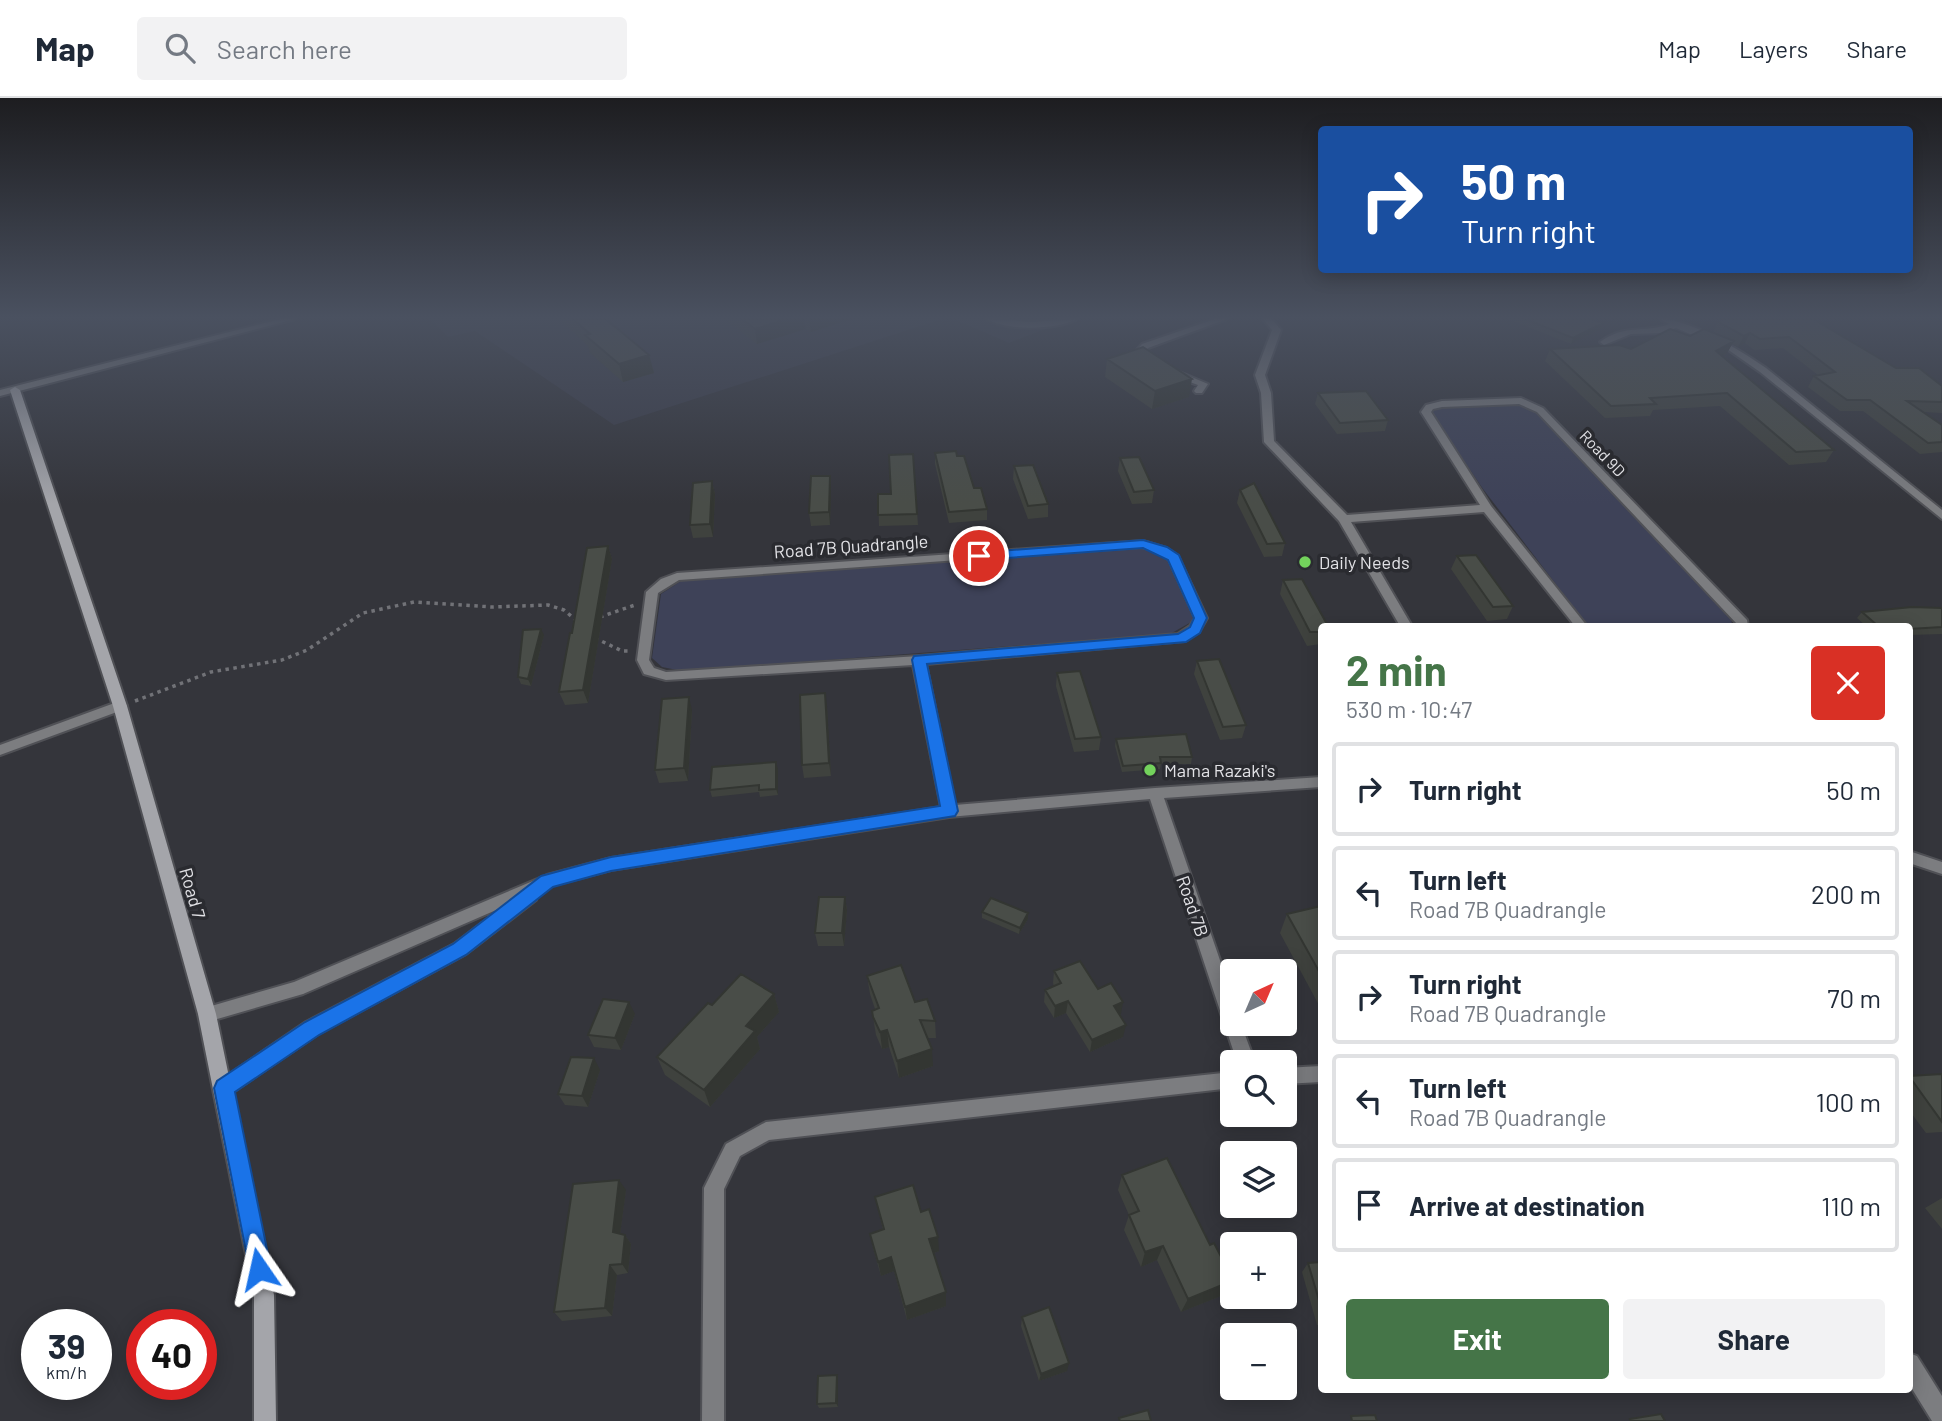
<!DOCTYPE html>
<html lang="en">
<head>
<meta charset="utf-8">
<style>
	body { margin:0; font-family:Barlow,sans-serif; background:#f2f2f3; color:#1f2937; height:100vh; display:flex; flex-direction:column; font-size:26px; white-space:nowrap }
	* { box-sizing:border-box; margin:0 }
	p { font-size:23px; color:#747a83 }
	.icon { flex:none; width:38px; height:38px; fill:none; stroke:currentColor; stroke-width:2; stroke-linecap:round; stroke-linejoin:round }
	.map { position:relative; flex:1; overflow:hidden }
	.drawer { position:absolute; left:1318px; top:525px; width:595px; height:770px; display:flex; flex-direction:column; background:#fff; border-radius:7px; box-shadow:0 4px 18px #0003 }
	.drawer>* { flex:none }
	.banner { position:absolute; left:1318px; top:28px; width:595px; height:147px; border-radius:7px; box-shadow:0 4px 18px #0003; background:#1a4fa0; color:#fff; overflow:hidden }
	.needle { width:46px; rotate:44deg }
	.buttons { position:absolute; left:1220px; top:861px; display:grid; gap:14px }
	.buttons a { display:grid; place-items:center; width:77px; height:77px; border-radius:7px; background:#fff; box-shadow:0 4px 18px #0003; font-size:35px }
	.speed { position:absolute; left:21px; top:1211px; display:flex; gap:14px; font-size:35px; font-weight:700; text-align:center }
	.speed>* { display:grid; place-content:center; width:91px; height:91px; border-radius:50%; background:#fff; box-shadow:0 4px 18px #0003; line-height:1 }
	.speed small { font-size:18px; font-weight:400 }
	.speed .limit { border:10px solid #d22; background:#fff; color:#111 }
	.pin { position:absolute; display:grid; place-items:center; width:60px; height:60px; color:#fff; margin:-30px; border:4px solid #fff; border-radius:50%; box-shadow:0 2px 7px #0007 }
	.me { position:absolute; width:77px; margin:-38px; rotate:349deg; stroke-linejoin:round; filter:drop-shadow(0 0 5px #0008) }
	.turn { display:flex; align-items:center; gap:24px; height:147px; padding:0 28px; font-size:32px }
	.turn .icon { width:91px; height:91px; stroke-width:2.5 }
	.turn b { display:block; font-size:49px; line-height:60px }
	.round { display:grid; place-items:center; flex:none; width:74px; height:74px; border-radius:7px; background:#f2f2f3 }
	.headline { display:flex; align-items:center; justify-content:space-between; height:119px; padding:0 28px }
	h1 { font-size:42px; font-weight:700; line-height:52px; color:#457548 }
	.action { display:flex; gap:14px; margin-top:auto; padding:14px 28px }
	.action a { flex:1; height:80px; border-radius:7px; background:#457548; color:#fff; font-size:28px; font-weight:700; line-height:80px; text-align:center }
	.action a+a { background:#f2f2f3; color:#1f2937 }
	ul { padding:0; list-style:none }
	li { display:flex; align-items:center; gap:21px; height:94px; margin:0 14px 10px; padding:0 14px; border:4px solid #e0e1e3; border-radius:7px }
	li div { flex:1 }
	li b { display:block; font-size:26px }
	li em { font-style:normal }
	header { display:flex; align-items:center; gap:42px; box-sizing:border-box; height:98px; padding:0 35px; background:#fff; border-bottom:2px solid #e0e1e3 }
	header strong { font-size:33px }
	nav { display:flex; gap:38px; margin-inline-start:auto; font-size:24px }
	.search { width:490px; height:63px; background:#f2f2f3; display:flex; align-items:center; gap:18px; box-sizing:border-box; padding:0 24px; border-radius:7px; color:#747a83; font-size:26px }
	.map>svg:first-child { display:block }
	.built { fill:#3b3d49 }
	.green { fill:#3e4258 }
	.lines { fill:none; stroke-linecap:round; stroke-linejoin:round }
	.street-casing { stroke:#505156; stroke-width:4 }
	.secondary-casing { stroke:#505156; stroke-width:4 }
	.path { stroke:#717277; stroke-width:3.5; stroke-dasharray:3.5 4.5; stroke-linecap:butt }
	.street { fill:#7c7d80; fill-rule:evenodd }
	.secondary { fill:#a4a5aa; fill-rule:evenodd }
	.wall { fill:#3f423e }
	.shaded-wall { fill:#333632 }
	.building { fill:#494d48; stroke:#333632; stroke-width:2 }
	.route { fill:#1a73e8; stroke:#114b97; stroke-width:2 }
	.poi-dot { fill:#73d25c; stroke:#2a2b30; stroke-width:2.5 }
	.labels { text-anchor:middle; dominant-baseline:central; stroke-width:7; stroke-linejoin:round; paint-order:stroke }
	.far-street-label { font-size:16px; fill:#e2e2e6; stroke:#2a2b30 }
	.street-label { font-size:18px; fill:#e2e2e6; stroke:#2a2b30 }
	.poi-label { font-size:18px; fill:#e2e2e6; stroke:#2a2b30; text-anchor:start }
</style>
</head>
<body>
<header>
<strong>Map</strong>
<div class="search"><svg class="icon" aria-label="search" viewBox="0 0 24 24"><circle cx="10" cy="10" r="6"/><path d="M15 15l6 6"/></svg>Search here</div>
<nav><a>Map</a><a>Layers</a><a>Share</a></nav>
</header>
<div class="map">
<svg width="1942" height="1323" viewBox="0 0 1942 1323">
	<rect width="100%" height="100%" fill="#34353b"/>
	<!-- built -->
	<path class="built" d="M430,221h512l-328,106 -139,-94 -27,6z
		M954,221h118l-63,24z"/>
	<!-- green -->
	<path class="green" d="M1519,306l22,11 190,200 1,11h-144l-105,-137 -50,-74v-4l9,-4z
		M1143,449l26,13 23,52 1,9 -23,13 -488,37 -20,-4 -10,-9 9,-64 20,-13z"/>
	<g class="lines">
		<defs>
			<path id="street" d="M281,221h14l-295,77v-6z
				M987,221l45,3 45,-3c-20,11 -71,12 -90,0z
				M1215,221h12l-79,29 -5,6 7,5v4h-6l-11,-9 9,-10z
				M1263,221h9l9,11 -16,45 6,18 3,48 73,74 133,-10 -59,-93 5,-7 16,-4 79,-3 22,10 204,212 1,6h-12l1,-2 -200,-212 -18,-8 -77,3 -9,2 -2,3 60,94 96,120h-12l-91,-114 -133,10 61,104h-12l-61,-105 -75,-79 -3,-49 -6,-18 17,-45z
				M1660,221c30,0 80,31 106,49l176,142v9l-182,-147 -30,-21 -54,-23 -14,5 -31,1 -27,11 -4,-3c26,-19 44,-8 69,-18z
				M1171,273h6l31,13 -6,9h-6l-2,-2 4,-6 -27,-10z
				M1143,443l23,7 12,8 29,62 -8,14 -14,9 -259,23 29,141 200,-17 166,-11v10l-157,11 68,197v29h9l14,38h-18l-87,-263 -201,18 -338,53 -61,16 -13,6 -1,8 -70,54 -148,80 -88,60 -6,2 -6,-2 -3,-6 3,-6 88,-60 148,-78 49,-37 -200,87 -96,28 -6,-3 -3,-5 3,-5 93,-27 253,-107 64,-17 330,-51 -28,-142 -247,15 -22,-6 -7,-14 9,-68 15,-13 16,-6zM1142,449l16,5 11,8 26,58 -5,8 -12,8 -259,22 -253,16 -12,-4 -5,-8 9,-67 21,-13z
				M120,603l5,2 2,3 -2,3 -125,46v-10z
				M1909,753l33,11v12l-33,-11z
				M1321,968v16l-37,2v-16z
				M1232,974v16l-463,52 -29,16 -16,33v232h-22l2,-233 22,-44 40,-22z
				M1909,1255l8,3 25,40v25h-10l-23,-37z"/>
			<path id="secondary" d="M15,289l5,3 107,316 89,308 58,281 2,126h-22v-126l-56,-281 -85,-308 -103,-316z"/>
		</defs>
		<!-- street casing -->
		<use href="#street" class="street-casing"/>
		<!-- secondary casing -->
		<use href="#secondary" class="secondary-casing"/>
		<!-- path -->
		<path class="path" d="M600,519l35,-12
			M595,540l27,13h7
			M135,603l76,-29 71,-12 25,-10 56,-37 51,-11 78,5 56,-2 16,5 13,11"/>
		<!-- street -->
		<use href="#street" class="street"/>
		<!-- secondary -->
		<use href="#secondary" class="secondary"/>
	</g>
	<!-- wall -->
	<path class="wall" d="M559,221h50l1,3 39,33 5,18 -31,9 -33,-29 -2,-7z
		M725,221h127l-41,13 -5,-3 -49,15z
		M1508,221h83l12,4 -3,6 -29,15z
		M1724,221l172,49 46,18v27l-18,-1 18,13v27l-22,2 -57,-43h-23l-32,-24 6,-11 4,-1 -35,-27 -29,2 -9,-7 -7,4 -6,-3 -5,9 -5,3 112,94 -8,12 -37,3 -69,-59 -67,4 -3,6 -45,2 -60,-57 5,-12h81l82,-17 5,-10z
		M1107,261l82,38 -37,12 -47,-32z
		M1318,295l70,27 -3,11 -48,3 -22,-30z
		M935,355l22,3 17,32 13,21v11l-38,3 -14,-59z
		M913,356l5,71 -39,1 -1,-32h13z
		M1120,360l34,32 -2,13 -20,1 -14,-33z
		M1014,368l34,38v13l-20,2 -15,-40z
		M830,378l1,12 -1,37 -19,1 -2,-13z
		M712,383l3,13 -2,43 -20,1 -3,-13z
		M1240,392l45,53 -3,13 -18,1 -27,-54z
		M608,448l4,13 -24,144 -23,2 -6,-13 13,-59z
		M1457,458l56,50 -6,13 -20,2 -36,-52z
		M1283,482l38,46v18l-14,2 -27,-52z
		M1942,510v26l-33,1v-9h-43l-9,-8 5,-6z
		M544,537l-13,51 -10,-2 -3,-7z
		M1197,563l49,64 -4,13 -22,2 -26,-66z
		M1057,575l44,64 -2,13 -25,2 -18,-66z
		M827,608l4,70 -27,2 -2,-13z
		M692,612l-4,71 -29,2 -4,-13z
		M1116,641l76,18 -1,7h-30l-1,5 -38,3 -7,-26z
		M778,671v26l-18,2 -1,-5 -47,5 -2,-7z
		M845,799l2,13 -3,36h-26l-3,-13z
		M1321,808v103l-41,-76 7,-19z
		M982,814l46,7 -9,15 -37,-16z
		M1054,873l44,18 23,25 -2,1 4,22 -33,15 -24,-39 -12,5 -10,-16 1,-12 9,-4 -1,-3z
		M867,878l48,26 20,19 1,17h-9l6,28 -34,12 -10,-31 -7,2 -6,-14 -4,-24 3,-2 -5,-15z
		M774,896l5,18 -22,25 3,12 -50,58 -45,-32 -8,-18 55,-52z
		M635,916l-14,36 -27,-3 -6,-12z
		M600,972l-12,37 -23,-2 -7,-11z
		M1942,976v58l-16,1 -17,-23v-34z
		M1122,1077l104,119 -45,18 -24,-52 -16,7 -17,-37 5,-15 -11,-25z
		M626,1092l-6,44 5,1 6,9 -3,29 -11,2 -5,41 -50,5 -8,-9z
		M875,1099l46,15 18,39 -5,2 12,39v14l-39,14 -13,-49 -13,5 -8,-28 -3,-14 13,-4z
		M1942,1100v31l-17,-21z
		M1321,1164v63h-4l-15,-53 6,-9z
		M1022,1219l45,54 -28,10 -18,-55z
		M837,1277l1,4v28l-19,1 -2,-4z"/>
	<!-- shaded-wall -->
	<path class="shaded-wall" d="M787,221h17l2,10 -49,15 -2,-15z
		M809,221h43l-41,13z
		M1603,225l-3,6 -29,15 2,-6z
		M1750,235l-5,10 -7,4 6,-11z
		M1734,243l-7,12 -17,10 6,-12z
		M649,257l5,18 -31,9 -4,-18z
		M1192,281l-3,18 -37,12 3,-18z
		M830,378l1,12 -1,37 -1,-13z
		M712,383l3,13 -2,43 -3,-13z
		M608,448l4,13 -24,144 -5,-13z
		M541,531l3,6 -13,51 -3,-7z
		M825,595l2,13 4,70 -2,-13z
		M689,599l3,13 -4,71 -4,-13z
		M776,664l2,7v26l-2,-6z
		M845,799l2,13 -3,36 -2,-13z
		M1028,815v6l-9,15 1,-6z
		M774,896l5,18 -22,25 3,12 -50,58 -6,-17 42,-64z
		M1068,903l-2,12 -12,5 1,-12z
		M629,904l6,12 -14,36 -6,-12z
		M1123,904l-2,12 -10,4 3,-12z
		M1126,927l-3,12 -33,15 2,-12z
		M887,932l2,17 -7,2 -2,-17z
		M932,951l1,17 -34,12 -2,-17z
		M594,960l6,12 -12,37 -6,-11z
		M619,1082l7,10 -7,52 -6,-10z
		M625,1137l6,9 -3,29 -6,-9z
		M938,1139l1,14 -8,3 -2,-15z
		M1163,1148l-6,14 -16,7 4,-15z
		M891,1159l3,14 -13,5 -3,-14z
		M610,1167l7,10 -5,41 -7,-8z
		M1232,1183l-6,13 -45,18 7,-13z
		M946,1194v14l-39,14 -2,-13z
		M1069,1265l-2,8 -28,10 2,-7z
		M837,1277l1,4v28l-2,-4z"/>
	<!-- building -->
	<path class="building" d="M573,221h36l-2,1 42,35 -30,9 -34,-29 5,-1z
		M742,221h45l-32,10z
		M1525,221h66l12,4 -30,15z
		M1724,221h89l83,49h23l23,18v16l-35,-1 35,24v17l-14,1 -58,-43h-23l-33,-24 21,-4 -46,-35 -29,2 -10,-6 -6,3 -26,-14z
		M1670,231l20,7 14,-7 30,12 -18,10 118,99 -38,2 -69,-59 -77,5 6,6 -45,2 -61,-57 69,-4 12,4z
		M1143,249l49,32 -37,12 -48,-32z
		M1366,293l22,29 -48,3 -22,-30z
		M956,353l1,5h7l10,32h7l6,21 -38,3 -14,-59z
		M913,356l4,60 -39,1v-21h13l-2,-39z
		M1139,359l15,33 -20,2 -14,-34z
		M1033,367l15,39 -20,2 -14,-40z
		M811,378h19l-1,36 -20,1z
		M712,383l-2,43 -20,1 3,-42z
		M1254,385l31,60 -18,1 -27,-54z
		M608,448l-25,144 -24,2 11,-59h2l15,-85z
		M1476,457l37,51 -20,1 -36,-51z
		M1302,481l26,47h-7v6h-11l-27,-52z
		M1912,509l30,1v19l-33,2v-3h-31l-16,-14z
		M541,531l-13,50 -10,-2 5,-47z
		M1219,561l27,66 -23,2 -26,-66z
		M1080,573l21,66 -26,2 -18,-66z
		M825,595l4,70 -27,2 -2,-70z
		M689,599l-5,71 -29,2 7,-71z
		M1186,636l6,23h-32l1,6 -38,3 -7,-27z
		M776,664v27l-17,1v-5l-49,5 2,-23z
		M819,799h26l-3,36h-27z
		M991,800l37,15 -8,15 -38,-16z
		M1321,808v69l-34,-61z
		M1080,863l18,28 13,-6 12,19 -9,4 12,19 -34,15 -24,-39 -13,5 -10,-16 16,-7 -7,-12z
		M901,867l14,37 12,-3 8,22 -15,-1 12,29 -35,12 -10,-31 -7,2 -7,-15 -1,-6 7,-3 -12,-32z
		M741,876l33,20 -28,32 9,5 -51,59 -47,-33 51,-54 4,2z
		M603,901l26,3 -14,36 -27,-3z
		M571,959l23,1 -12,38 -24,-2z
		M1942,976v48l-33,-46z
		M1167,1060l43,87 4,-2 18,35v3l-44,18 -25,-53 -18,6 -16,-37 10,-4 -17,-36z
		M619,1082l-6,52 12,3 -3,29 -12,1 -5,43 -51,4 19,-128z
		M913,1087l8,27 8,-3 9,28 -9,2 17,53 -41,15 -14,-50 -13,5 -8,-28 14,-5 -9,-32z
		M1321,1164v45l-13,-44z
		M1049,1209l20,56 -28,11 -19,-57z
		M837,1277l-1,28 -19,1 1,-28z
		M1148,1312l3,11h-31l-1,-3z
		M1661,1316l4,7h-34l-1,-2z
		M1375,1317l2,6h-25l-1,-5z"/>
	<!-- sky -->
	<linearGradient id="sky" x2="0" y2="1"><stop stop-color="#1d1d20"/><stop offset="0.54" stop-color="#4a5160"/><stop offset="1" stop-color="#4a5160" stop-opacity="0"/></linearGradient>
	<rect width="1942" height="406" fill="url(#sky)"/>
	<!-- route -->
	<path class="route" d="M1143,442l24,7 12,8 28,63 -7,15 -14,9 -259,22 31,147 -3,5 -344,55 -58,16 -87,68 -147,80 -84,57 36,177 -4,8 -8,4 -8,-4 -37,-189 3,-7 88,-59 148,-78 88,-68 70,-19 329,-51 -28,-146 2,-4 264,-22 12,-7 4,-9 -26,-58 -25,-12 -164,12 -7,-4 2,-3z"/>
	<!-- markers -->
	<g class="poi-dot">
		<circle cx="1305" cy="464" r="7"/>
		<circle cx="1150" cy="672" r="7"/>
	</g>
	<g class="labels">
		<!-- far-street labels -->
		<g class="far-street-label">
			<text transform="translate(1603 355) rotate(46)">Road 9D</text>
		</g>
		<!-- street labels -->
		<g class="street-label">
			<text transform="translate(851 448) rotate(-4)">Road 7B Quadrangle</text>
			<text transform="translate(193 795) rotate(74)">Road 7</text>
			<text transform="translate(1193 808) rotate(71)">Road 7B</text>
		</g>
		<!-- poi labels -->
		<g class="poi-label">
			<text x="1319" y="464">Daily Needs</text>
			<text x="1164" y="672">Mama Razaki's</text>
		</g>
	</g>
</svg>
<div class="buttons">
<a><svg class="needle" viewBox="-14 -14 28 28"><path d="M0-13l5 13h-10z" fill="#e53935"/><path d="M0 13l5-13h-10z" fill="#747a83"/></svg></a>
<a><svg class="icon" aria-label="search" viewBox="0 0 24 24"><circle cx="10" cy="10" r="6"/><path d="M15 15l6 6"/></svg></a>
<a><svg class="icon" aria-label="layers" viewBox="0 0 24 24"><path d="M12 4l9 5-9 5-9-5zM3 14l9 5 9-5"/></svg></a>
<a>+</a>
<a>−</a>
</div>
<div class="speed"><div>39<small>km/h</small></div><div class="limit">40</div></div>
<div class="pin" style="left:979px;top:458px;background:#d93025"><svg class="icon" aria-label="arrive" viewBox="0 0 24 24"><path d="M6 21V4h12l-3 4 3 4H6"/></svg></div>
<svg class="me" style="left:259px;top:1171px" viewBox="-20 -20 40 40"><path d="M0-17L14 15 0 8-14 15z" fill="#1a73e8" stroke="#fff" stroke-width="4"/></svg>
<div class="banner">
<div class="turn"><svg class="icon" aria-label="right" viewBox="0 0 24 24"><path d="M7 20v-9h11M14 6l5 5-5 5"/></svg><div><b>50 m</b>Turn right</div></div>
</div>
<section class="drawer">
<div class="headline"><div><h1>2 min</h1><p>530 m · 10:47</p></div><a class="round" style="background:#d93025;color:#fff"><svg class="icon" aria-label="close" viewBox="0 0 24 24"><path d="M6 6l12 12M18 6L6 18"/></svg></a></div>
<ul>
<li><svg class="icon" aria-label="right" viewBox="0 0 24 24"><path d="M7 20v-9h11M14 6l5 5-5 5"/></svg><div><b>Turn right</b></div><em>50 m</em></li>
<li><svg class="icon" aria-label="left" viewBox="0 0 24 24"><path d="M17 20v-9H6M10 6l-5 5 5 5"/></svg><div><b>Turn left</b><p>Road 7B Quadrangle</p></div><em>200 m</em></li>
<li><svg class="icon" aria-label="right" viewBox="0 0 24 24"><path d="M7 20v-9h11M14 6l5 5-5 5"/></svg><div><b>Turn right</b><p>Road 7B Quadrangle</p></div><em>70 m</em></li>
<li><svg class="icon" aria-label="left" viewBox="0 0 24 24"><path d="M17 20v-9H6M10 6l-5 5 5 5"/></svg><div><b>Turn left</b><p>Road 7B Quadrangle</p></div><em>100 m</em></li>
<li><svg class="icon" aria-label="arrive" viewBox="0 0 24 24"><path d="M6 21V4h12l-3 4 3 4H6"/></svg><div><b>Arrive at destination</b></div><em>110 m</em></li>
</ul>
<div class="action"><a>Exit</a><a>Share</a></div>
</section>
</div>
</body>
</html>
